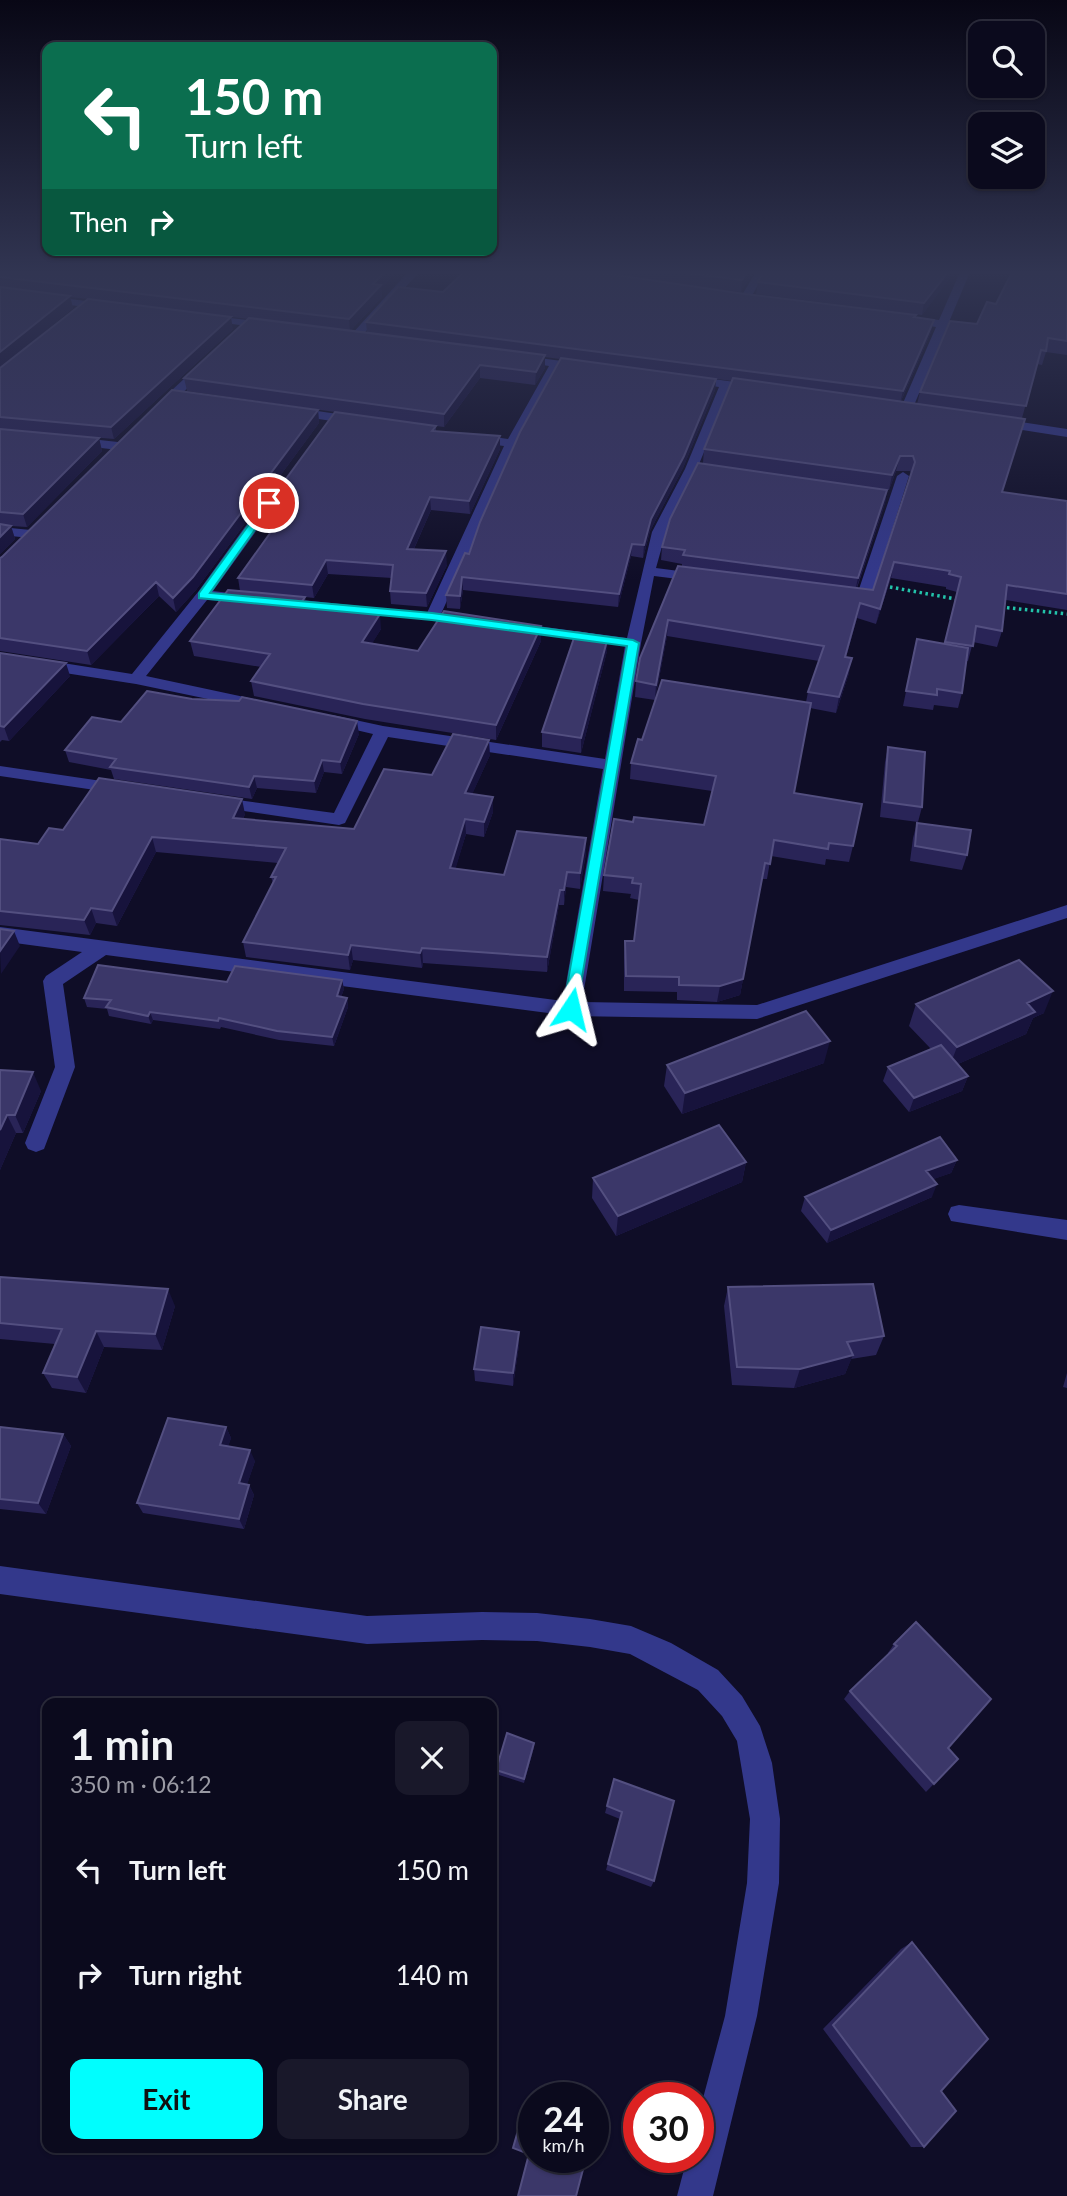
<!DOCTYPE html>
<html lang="en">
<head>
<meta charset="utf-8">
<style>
	body { margin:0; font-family:Lato,sans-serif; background:#19182a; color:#f1f3f6; height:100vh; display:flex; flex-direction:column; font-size:26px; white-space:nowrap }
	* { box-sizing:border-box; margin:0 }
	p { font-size:23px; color:#9a9aa4 }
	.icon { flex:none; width:38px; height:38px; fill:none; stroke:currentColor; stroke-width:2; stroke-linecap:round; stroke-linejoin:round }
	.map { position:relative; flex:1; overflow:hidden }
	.panel { position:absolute; left:42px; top:1698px; width:455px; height:455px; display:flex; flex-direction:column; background:#0b0a1d; border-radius:14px; box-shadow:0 2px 5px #0004,0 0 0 2px #2b2b3b }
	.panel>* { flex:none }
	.banner { position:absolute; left:42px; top:42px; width:455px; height:214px; border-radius:14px; box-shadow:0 2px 5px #0004,0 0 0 2px #2b2b3b; background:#0b6e4f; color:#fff; overflow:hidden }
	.tools { position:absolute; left:968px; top:21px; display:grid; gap:14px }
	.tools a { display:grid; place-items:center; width:77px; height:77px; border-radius:14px; background:#0b0a1d; box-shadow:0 2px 5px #0004,0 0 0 2px #2b2b3b; font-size:35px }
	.speed { position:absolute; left:518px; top:2082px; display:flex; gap:14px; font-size:35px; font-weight:700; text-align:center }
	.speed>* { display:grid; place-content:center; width:91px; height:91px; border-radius:50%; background:#0b0a1d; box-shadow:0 2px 5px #0004,0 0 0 2px #2b2b3b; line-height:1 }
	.speed small { font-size:18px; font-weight:400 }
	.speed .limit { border:10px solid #d22; background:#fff; color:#111 }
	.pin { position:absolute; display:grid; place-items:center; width:60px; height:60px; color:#fff; margin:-30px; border:4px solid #fff; border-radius:50%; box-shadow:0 2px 7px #0007 }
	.me { position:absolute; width:77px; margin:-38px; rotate:10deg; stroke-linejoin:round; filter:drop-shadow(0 0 5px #0008) }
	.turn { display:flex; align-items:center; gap:24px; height:147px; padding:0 28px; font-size:32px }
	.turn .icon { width:91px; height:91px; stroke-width:2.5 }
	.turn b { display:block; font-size:49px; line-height:60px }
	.then { display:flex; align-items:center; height:66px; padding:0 28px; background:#0003; gap:14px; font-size:26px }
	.round { display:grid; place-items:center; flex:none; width:74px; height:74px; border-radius:14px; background:#19182a }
	.headline { display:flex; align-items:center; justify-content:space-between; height:119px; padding:0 28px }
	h1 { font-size:42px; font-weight:700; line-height:52px }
	.primary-button { display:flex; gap:14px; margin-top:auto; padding:14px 28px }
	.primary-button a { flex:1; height:80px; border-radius:14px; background:#00fefe; color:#111; font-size:28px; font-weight:700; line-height:80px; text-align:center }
	.primary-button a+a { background:#19182a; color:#f1f3f6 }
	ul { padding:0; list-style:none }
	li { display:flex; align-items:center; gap:21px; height:105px; padding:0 28px }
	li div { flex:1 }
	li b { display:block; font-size:26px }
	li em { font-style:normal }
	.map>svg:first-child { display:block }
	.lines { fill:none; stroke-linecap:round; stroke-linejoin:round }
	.path { stroke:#23c3aa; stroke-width:3.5; stroke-dasharray:2.5 3.5; stroke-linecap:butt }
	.minor { fill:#33388b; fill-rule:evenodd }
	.wall { fill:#292457; fill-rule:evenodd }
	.shaded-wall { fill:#17133c }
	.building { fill:#3b3769; stroke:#534f80; stroke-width:2 }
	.route { fill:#00fefe; stroke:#00a5a5; stroke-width:2 }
</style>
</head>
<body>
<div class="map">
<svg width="1067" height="2196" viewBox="0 0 1067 2196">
	<rect width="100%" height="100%" fill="#0f0d27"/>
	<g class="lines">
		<!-- path -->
		<path class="path" d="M890,587l71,13
			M1001,607l66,7"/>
		<!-- minor -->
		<path class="minor" d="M408,272h11l-60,67h-8v-4z
			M756,272h10l-18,30h-8l-1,-2z
			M960,272h10l-58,138 -10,3 -2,-3 36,-83 -31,-5 -5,-3 5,-3 34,4z
			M0,290l109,14 5,3 -5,3 -109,-14z
			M204,315l68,8 6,3 -6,3 -72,-9 -1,-2z
			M516,355l69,9 6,3 -6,3 -25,-3 -42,76 -77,171 29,4 2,3 -2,3 -173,-17 -2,-3 2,-3 5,-1 125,13 77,-167 -31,-4 -6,-4 6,-4 35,5 41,-73 -37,-6 -2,-2z
			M202,362l10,2 -50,49h-8v-6z
			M690,376l68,9 6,4 -6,4 -28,-4 -33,80 -31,63 -10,36 46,6 7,4 -7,4 -48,-6 -13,67 -59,359 175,3 310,-100v13l-310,101 -186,-3 -465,-61 -43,29 12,83 -31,82 -8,3 -8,-3 -3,-6 30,-76 -12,-86 3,-5 36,-24 -82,-11v-14l563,74 40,-232 -215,-32 -43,86 -6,2 -123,-18 -9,-5 9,-5 118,16 39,-79 -47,-11 -2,-3 2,-3 6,-2 51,11 222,33 20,-113 -110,-15 -7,-4 7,-4 112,15 25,-106 33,-63 34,-82 -33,-5 -2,-2z
			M290,407l68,10 6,4 -6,4 -72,-11v-6z
			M995,418l72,11v8l-76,-12v-6z
			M72,437l46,5 6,4 -6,4 -50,-6v-6z
			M903,472l6,4 -39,124 -7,4 -20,-3 -2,-3 2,-3h14l40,-119z
			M278,487l7,4 -72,100 41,5 2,3 -2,3 -47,-2 -61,76 126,27 2,3 -2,3 -6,2 -130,-27 -136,-21v-10l132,21 66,-82 75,-104z
			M0,527l31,3 7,4 -7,4 -31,-3z
			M0,766l122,18 9,5 -9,5 -122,-18z
			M959,1205l108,15v20l-116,-19 -3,-7 3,-7z
			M0,1566l367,50 115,-4 55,1 53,6 41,7 40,17 47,27 24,26 18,30 12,37 8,56 -1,64 -22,133 -44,180h-36l10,-38h11v-41l27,-101 22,-133 3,-64 -13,-78 -15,-25 -24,-26 -68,-36 -40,-7 -53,-6 -55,-1 -115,4 -367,-50z"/>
	</g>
	<!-- wall -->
	<path class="wall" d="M0,272l381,17 1,8 -32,34 17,2 -1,-11 77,-30 21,-20h289l-12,20 -65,-8 239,33 16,15 -30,69 16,3 3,-12 76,-88 71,-32v83l-21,-3 -4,13 -5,-1 -15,54 3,1 -23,73 65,9v109l-61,-10 -4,31 -5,16 -24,-5 -5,19h-2l-4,32 -4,15 -24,-3 -1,5 -30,-4 14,-67 27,5 13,-52 -11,-3v-2l-55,-9 -15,46 -19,-6 -11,39 3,16 -13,40 -26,-5 -16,85 59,53 -4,16 -23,-3 -1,6 -54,-9 -4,23h-5l-22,116 -23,7 -40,-2v-8l-53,-1v-34l1,-16h9l5,-41 -9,-2 1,-4 -28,-3 1,-16 29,-53 71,3 8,-34 -82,-12 1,-16 11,-23 164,-38 2,-10 11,-31 -152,-25 -12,64 -20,-3 1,-16 46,-114v-3l-21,-4 1,-13 41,-84 1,-14 28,-68 -16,-2 -1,11 -32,78 -33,63 -7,27 -12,-2 -13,51 -155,-17 -3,19 -13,-1 -1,-13 23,-41 91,-195 -15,-2v11l-10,17 -55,-7 -36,49 -8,-1v5l64,18 -30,65 -39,-4 -17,39 33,16 -20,42 -36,-3 -1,-13 2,-13 -64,-4 -14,24 -9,-1 1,6 75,26 -9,14 46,8 123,-25v15l-45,99 -131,-21 -111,-23 -3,-15 10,-14 -67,-11 -4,-15 50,-50 -2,-13 35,-49 -7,-6 -3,3 -2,-13 74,-101 -148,-21 -3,-13 64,-59 -96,-12 81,22 -119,110 -114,-10v-61l88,-69 -18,-2 3,11 -73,60zM896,471h14l1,3 -38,116 -16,-2 28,-85 2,-13h2z
		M954,272l-32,43 -166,-21 2,-12z
		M318,410l1,13 -123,167 -20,22 -17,-16 -68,69 -91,-14v-93z
		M0,429l99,9 3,13 -75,76 -16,-1 4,13 -15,15z
		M607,651l-26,102 -39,-6v-15z
		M0,653l70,23 -61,65 -7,-1 -2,2z
		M121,722l238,12 -17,40 -18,-2 -8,21 -59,-5 -5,11 -138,-20 -3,-9 -42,-8 -4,-12z
		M888,747l34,60 -4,15 -38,-5 5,-55z
		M490,755l-18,39 21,18 -9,25 -18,-3 -11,35 49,6 82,-22 -6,36 -14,-2 -2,18h-5l-12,67 -124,-9 -1,5 -69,-8 -3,10 -104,-13 -3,-15 30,-59 -2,-6 7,-14 -122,-11 -39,74 -21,-3 -6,12 -90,-10v-86l38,5 25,-14 182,-16 -2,5 111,10 78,-54z
		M917,823l50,32 -5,15 -52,-9 3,-23z
		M342,980l2,9 -3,8 6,1 1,9 -14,39 -55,-6 -58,-13 -1,2 -67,-9 -2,4 -42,-8 -2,-7 -20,-2 -3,-9 143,-16z
		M916,1004l128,9 -11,5 -7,16 -68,30 10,12 -6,15 -53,21 -26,-31 5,-14 43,-18 -22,-23z
		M824,1063l-142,51 -18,-28 3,-21z
		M0,1070l41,21 -18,42h-7l-16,37z
		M957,1160l-6,13 -18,6 -1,18 -105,46 -26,-32 4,-14z
		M746,1162l-4,20 -126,54 -24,-38 1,-20z
		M0,1277l175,29 -13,44 -58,-3 -18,46 -34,-5 -9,-15 12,-29 -55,-5z
		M728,1287l156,49 -8,19 -25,4 -6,15 -51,14 -62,-3 -8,-79z
		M519,1345l-6,41 -38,-5 -1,-12z
		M1067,1373v15l-4,-1z
		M0,1427l63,7 8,12 -25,68 -46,-5z
		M226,1427l5,11 -3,8 27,15 -8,23 2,1 5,10 -10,34 -101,-16 -6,-10z
		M916,1622l32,126 10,11 -32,33 -82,-93 6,-8 38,-37v-1l6,-9z
		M534,1747l-10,36 -28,-9v-4z
		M614,1779l40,102 -3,6 -45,-17 14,-51 -15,-6z
		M912,1942l29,149 -17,56h-13l-88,-118 78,-80z"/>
	<!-- shaded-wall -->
	<path class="shaded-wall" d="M385,272h12l-16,17 1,8 -32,34 -1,-12 24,-35z
		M747,272h6l-12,20 1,-12z
		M948,272h6l-32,43 2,-12z
		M70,296l3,12 -73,60v-16z
		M231,317l2,12 -119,110 -3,-12z
		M934,320l-3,12 -31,71 3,-12z
		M545,355v13l-10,17 1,-13z
		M480,365v13l-36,49v-13z
		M716,379l-1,11 -32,78 -33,63 -7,27 1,-13 7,-26z
		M318,410l1,13 -123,167 -20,22 -3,-14z
		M500,436v13l-30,65 -1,-13z
		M99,438l3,13 -75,76 -4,-13z
		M900,456l-4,15 -7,19 3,-15z
		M887,490l-2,13 -30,89 3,-14z
		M430,497l1,13 -23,52 -1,-13z
		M264,510l2,13 -3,3 -2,-13z
		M11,526l4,13 -15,15v-17z
		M632,544l-1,12 -13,51 1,-13z
		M446,551l1,14 -20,42 -1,-14z
		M326,560l2,14 -14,24 -2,-13z
		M894,562l-3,16 -15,46 4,-15z
		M462,577l1,13 -3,19v-13z
		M156,582l3,14 -68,69 -4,-14z
		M860,603l-3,15 -15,54 3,-15z
		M380,614l1,15 -17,28 -2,-15z
		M668,620l-1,16 -12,64 1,-15z
		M541,626v15l-45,99v-15z
		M608,637l-1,14 -26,102v-15z
		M852,658l-3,15 -13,40 3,-16z
		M66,663l4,13 -61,65 -5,-14z
		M357,721l2,13 -17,40 -2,-12z
		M489,740l1,15 -24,53 -1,-15z
		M322,760l2,12 -8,21 -2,-12z
		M254,776l3,12 -5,11 -3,-12z
		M493,797v15l-9,25v-15z
		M242,799l3,15 -9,19 -3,-15z
		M465,819l1,15 -15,50 -1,-16z
		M152,837l4,15 -39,74 -5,-15z
		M586,838v15l-6,36v-16z
		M765,863l-25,132 -23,7 3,-16z
		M567,872l-1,15 -2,18v-15z
		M560,890l-1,15 -12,67v-15z
		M91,908l5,15 -6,12 -6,-15z
		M14,931l6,15 -19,28 -1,-23z
		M351,945l2,15 -3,10 -2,-15z
		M422,948l1,15 -1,5 -2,-15z
		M342,980l2,9 -6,16 -1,-9z
		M1053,991l-9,22 -11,5 -7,16 -77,34 8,-21 70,-44z
		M347,998l1,9 -14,39 -2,-9z
		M150,1012l3,8 -2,4 -3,-8z
		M830,1041l-6,22 -142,51 3,-21z
		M33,1072l8,19 -18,42 -8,-18z
		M968,1076l-6,15 -53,21 5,-14z
		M7,1115l9,18 -16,37v-40z
		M957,1160l-6,13 -31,11 6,-13z
		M746,1162l-4,20 -126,54 2,-20z
		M937,1184l-5,13 -105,46 4,-13z
		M168,1289l7,17 -13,44 -7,-16z
		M96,1331l8,16 -18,46 -9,-16z
		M519,1332v13l-6,41v-13z
		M853,1355l-8,19 -51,14 6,-19z
		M226,1427l5,11 -6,18 -5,-11z
		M63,1434l8,12 -25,68 -8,-11z
		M250,1450l5,11 -11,33 -5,-11z
		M249,1485l5,10 -10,34 -5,-10z
		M534,1743v4l-10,36v-4z"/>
	<!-- building -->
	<path class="building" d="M0,272h385l-12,12 8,1 -32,34 -349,-42z
		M464,272h131l150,22 171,21 -2,2 20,3 -31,71 -537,-69 32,-35 45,5z
		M678,272h69l-5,8z
		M763,272h185l-24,31 -166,-21z
		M1012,272h55v69l-19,-3 -2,13 -5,-1 -15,56 -106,-14 30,-71 27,3 10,-22 9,2z
		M0,287l70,9 -70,56z
		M88,299l143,18 -120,110 -111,-10v-49z
		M249,318l296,37 -9,17 -56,-7 -36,49 -260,-36z
		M561,358l155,21 -32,77 -33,63 -7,26 -12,-1 -13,50 -157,-17 -2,19 -14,-1 19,-42 4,1 11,-32 40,-90z
		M733,378l292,41 -23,73 65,9v93l-60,-9 -5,46 -26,-5 -3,20 -28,-4 16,-65 -12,-3 1,-3 -56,-9 -14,47 -20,-6 -15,54 7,1 -13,39 -31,-5 16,-46 -156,-26 -12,65 -20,-4 4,-23 38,-92 195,24 42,-128 -2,-6h-13l-8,19 -188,-26z
		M172,390l146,20 -125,167 -20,21 -17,-16 -69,69 -87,-13v-80l2,-1z
		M335,412l101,14 -4,5 68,5 -31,65 -39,-4 -23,52 39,2 -20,42 -36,-2 3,-26 -67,-5 -14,25 -74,-7 40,-56 -14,-12 -3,3z
		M0,429l99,9 -76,76 -23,-2z
		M698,463l189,27 -29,88 -175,-23 2,-5 -23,-3 8,-28z
		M0,524l11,2 -11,11z
		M228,590l77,7 -4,6 79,11 -18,28 56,9 26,-40 97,15 -45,99 -133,-21 -112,-23 19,-27 -80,-13z
		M576,632l32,5 -27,101 -39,-6z
		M917,639l51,9 -6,45 -25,-4v6l-31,-4z
		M0,653l66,10 -62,64 -4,-1z
		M662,680l149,23 -17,90 68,11 -9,42 -24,-3 -1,6 -54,-9 -4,24 -5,-1 -22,116 -23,7 -41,-1v-8l-53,-1 -1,-35h9l7,-57 -9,-1 1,-5 -29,-3 10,-56 19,3 1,-5 70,8 12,-49 -85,-13 7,-24 4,1z
		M147,691l45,8 47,2 3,-4 115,24 -17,41 -18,-2 -8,21 -60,-5 -5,11 -139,-20 6,-8 -51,-9 27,-33 29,5z
		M453,734l36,6 -24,53 28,4 -9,25 -19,-3 -15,49 54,7 13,-44 69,7 -6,35 -13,-1 -3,18h-4l-13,67 -125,-9 -2,5 -69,-8 -3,10 -105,-13 33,-65h-5l15,-29 -134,-11 -40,74 -21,-3 -7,12 -84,-9v-72l38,5 11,-16 14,2 36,-52 143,21 -9,19 121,11 30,-60 48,6z
		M888,747l37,5 -3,55 -38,-5z
		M917,823l54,7 -4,25 -52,-9z
		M0,929l14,2 -14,20z
		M1019,960l34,31 -26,12 8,9 -78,35 -41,-43z
		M98,965l129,17 8,-16 107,14 -5,16 10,2 -15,39 -55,-6 -58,-13 -1,3 -68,-9 -2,4 -42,-9 5,-7 -27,-2z
		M806,1011l24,30 -145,52 -18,-28z
		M941,1045l27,31 -54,22 -26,-31z
		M0,1070l33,2 -18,43h-8l-7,15z
		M719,1125l27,37 -128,54 -25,-38z
		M940,1137l17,23 -31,11 11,13 -106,46 -26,-33z
		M0,1277l168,12 -13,45 -59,-3 -19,46 -34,-4 19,-44 -62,-6z
		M873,1284l11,52 -37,6 6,13 -53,14 -63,-2 -9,-80z
		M481,1327l38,5 -6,41 -39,-4z
		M168,1418l58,9 -6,18 30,5 -11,33 10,2 -10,34 -102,-16z
		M0,1427l63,7 -25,69 -38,-4z
		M916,1622l75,77 -43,49 10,11 -24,25 -84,-93 47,-45 -3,-2z
		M507,1733l27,10 -10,36 -28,-9z
		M614,1779l60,22 -20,80 -46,-17 14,-52 -15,-6z
		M912,1942l76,97 -47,52 15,20 -32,36 -91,-122z
		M526,2103l8,3v52h52l-10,38h-58l11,-42 -16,-6z"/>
	<!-- sky -->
	<linearGradient id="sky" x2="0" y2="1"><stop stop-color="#080715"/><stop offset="0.47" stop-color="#313552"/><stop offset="1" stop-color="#313552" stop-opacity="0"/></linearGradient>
	<rect width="1067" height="580" fill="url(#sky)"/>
	<!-- route -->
	<path class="route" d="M269,500l5,3 -64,90 222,20 201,27 6,3 -63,370h-11l-2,-4 64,-363 -195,-26 -233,-22v-5l67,-92z"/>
</svg>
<div class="tools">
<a><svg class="icon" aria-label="search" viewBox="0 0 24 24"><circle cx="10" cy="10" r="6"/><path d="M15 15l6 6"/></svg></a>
<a><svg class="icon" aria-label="layers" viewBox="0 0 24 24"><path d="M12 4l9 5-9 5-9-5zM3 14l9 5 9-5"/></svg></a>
</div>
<div class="speed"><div>24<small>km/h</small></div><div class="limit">30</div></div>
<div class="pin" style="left:269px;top:503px;background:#d93025"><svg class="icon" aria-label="arrive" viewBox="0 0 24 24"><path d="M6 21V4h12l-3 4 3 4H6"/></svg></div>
<svg class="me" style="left:571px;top:1009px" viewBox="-20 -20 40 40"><path d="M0-17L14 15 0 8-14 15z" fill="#00fefe" stroke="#fff" stroke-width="4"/></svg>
<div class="banner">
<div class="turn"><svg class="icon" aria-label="left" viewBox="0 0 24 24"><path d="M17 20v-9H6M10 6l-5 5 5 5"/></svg><div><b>150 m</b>Turn left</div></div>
<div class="then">Then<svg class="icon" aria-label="right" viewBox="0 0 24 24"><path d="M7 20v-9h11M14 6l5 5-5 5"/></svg></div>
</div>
<section class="panel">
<div class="headline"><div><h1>1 min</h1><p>350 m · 06:12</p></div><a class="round"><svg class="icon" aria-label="close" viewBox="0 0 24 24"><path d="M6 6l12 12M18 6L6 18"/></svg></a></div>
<ul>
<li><svg class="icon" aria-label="left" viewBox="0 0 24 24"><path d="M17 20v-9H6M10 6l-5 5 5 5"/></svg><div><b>Turn left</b></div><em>150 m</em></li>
<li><svg class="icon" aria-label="right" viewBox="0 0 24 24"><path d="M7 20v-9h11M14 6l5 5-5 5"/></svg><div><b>Turn right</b></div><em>140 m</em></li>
</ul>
<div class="primary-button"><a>Exit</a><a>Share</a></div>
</section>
</div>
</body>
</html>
